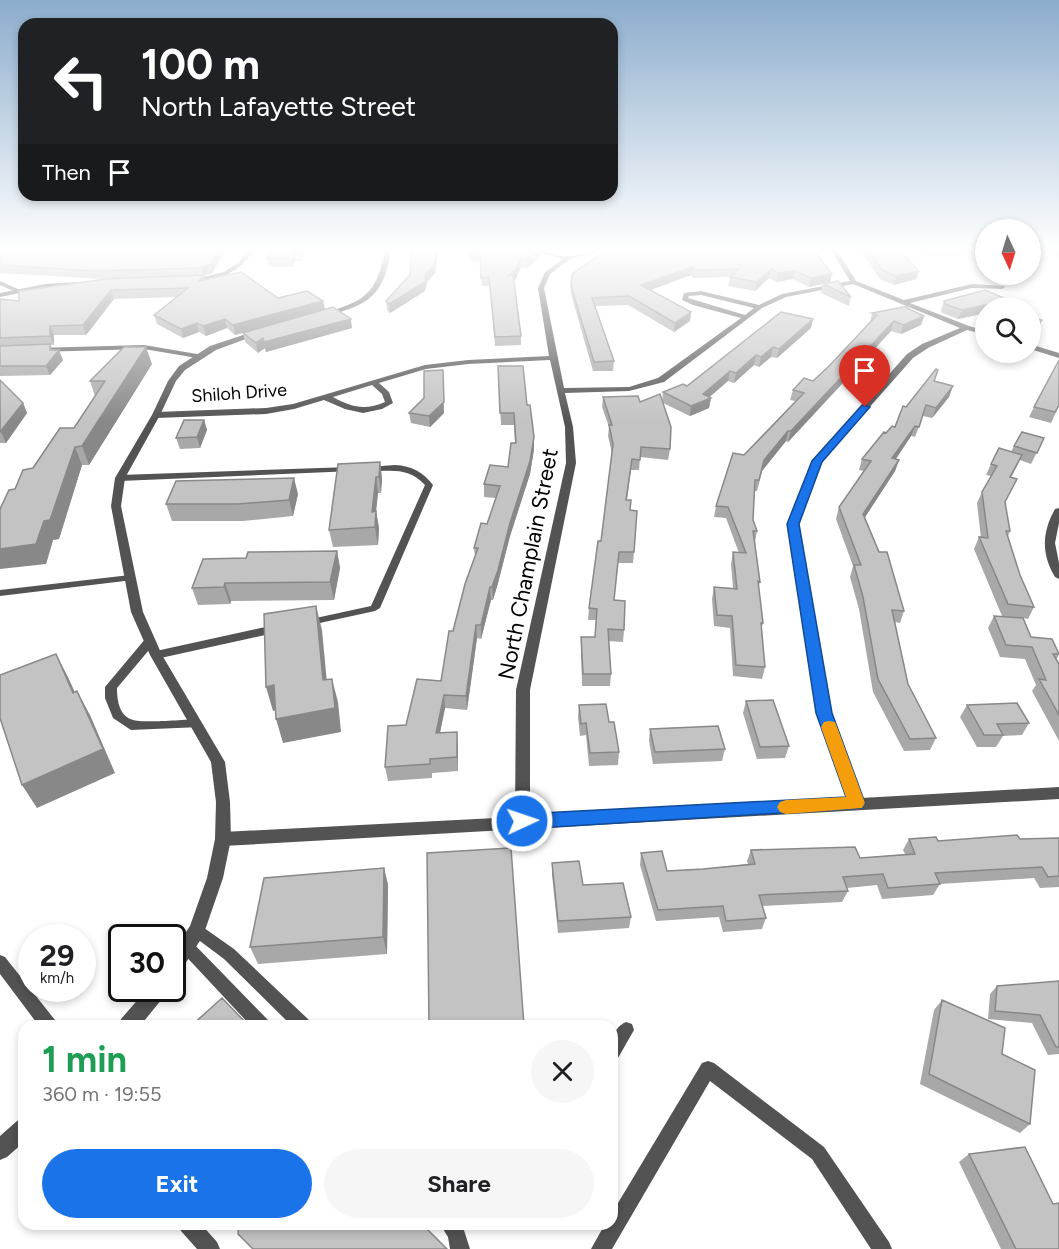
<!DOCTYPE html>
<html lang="en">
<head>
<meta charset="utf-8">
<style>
	body { margin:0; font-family:Figtree,sans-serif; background:#f6f6f6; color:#202124; height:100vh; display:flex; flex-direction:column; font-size:22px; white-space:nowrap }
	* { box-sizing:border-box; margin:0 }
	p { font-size:20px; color:#757577 }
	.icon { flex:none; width:33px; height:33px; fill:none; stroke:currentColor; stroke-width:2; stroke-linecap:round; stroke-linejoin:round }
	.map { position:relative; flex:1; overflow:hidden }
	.drawer { position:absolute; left:18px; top:1020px; width:600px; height:210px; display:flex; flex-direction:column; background:#fff; border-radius:18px; box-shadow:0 3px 9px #0003 }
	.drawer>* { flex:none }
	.banner { position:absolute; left:18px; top:18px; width:600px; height:183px; border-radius:18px; box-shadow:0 3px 9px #0003; background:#202124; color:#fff; overflow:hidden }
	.needle { width:39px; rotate:176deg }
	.fabs { position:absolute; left:975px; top:219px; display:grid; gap:12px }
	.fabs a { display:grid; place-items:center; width:66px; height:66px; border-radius:50%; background:#fff; box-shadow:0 3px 9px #0003; font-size:30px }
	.speed { position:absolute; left:18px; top:924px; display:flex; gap:12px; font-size:30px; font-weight:700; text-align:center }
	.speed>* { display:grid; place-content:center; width:78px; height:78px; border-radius:50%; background:#fff; box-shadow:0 3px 9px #0003; line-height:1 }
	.speed small { font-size:15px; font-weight:400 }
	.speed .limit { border:3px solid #111; border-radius:9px; background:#fff; color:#111 }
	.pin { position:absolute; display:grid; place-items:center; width:51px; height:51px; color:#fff; margin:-62px -26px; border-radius:50% 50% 50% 0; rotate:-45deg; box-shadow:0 0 6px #0007 }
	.pin .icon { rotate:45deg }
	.me { position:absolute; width:66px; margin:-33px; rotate:87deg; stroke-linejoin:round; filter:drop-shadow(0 0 4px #0008) }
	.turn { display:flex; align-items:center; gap:21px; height:126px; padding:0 24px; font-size:27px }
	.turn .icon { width:78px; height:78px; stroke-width:2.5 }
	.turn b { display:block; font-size:42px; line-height:51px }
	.then { display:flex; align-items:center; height:57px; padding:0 24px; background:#0003; gap:12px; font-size:22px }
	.round { display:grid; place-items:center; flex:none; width:63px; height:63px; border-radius:32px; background:#f6f6f6 }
	.headline { display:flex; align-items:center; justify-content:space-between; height:102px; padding:0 24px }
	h1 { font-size:36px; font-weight:700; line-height:45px; color:#1e9e55 }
	.cta { display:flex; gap:12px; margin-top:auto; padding:12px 24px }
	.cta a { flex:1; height:69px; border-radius:36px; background:#1a73e8; color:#fff; font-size:24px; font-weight:700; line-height:69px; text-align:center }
	.cta a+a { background:#f6f6f6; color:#202124 }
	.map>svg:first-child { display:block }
	.green { fill:#dadada }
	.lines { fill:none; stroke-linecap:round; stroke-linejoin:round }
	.service { fill:#535353; fill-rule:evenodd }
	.minor { fill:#535353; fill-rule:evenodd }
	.tertiary { fill:#535353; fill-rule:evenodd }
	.wall { fill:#a8a8a8 }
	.shaded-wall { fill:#888 }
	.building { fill:#c3c3c3; stroke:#888; stroke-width:1.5 }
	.route { fill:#1a73e8; stroke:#114b97; stroke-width:1.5 }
	.slow { fill:#f59e0b }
	.labels { text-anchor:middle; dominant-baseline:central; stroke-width:6; stroke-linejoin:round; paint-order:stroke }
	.far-street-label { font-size:18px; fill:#000; stroke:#fff }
	.street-label { font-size:22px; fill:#000; stroke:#fff }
</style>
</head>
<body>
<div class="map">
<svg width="1059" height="1249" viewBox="0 0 1059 1249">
	<rect width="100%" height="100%" fill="#fff"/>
	<!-- green -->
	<path class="green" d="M847,247h138v8l-59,1 -16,-7z"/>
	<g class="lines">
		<!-- service -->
		<path class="service" d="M0,281l20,9 1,1 -5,1 -16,-7z
			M395,465c17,1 28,7 38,20l-53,123 -5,3 -69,15 -4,-1 -1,-2 1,-2 69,-15 54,-121c-14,-15 -27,-15 -46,-14 -6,0 -9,1 -14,-2l4,-2z
			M350,467l4,2 -1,2 -233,10 -4,-3 4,-3z
			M130,575l5,3 -2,2 -133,16v-6z
			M279,624l5,4 -1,3 -127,28 -5,-4 5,-4z
			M150,637l4,1 1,3 -1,3 -37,44c0,12 2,28 16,32 8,3 51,0 63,-1l4,2 2,3 -2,3 -69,3 -18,-12 -8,-20v-11l41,-49z
			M197,923l37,26 75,71 2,6h-19l-68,-67 -32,-24 -2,-5 2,-5z
			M186,939l5,2 77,79 2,6h-19l-70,-75 -2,-5 2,-5z
			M0,955l5,2 50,63 2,6h-18l-39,-52z
			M626,1022l6,2 2,6 -16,28 -6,2c0,-14 -2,-31 14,-38z
			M708,1061l6,2 110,84 65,95 3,7h-21l-59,-90 -102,-78 -98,168h-21l14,-25h7v-11l90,-150z
			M179,1224h22l16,18 3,7h-23l-16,-18z
			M440,1224h22l8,25h-20l-2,-12z"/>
		<!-- minor -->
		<path class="minor" d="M250,247h6c-12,20 -28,30 -51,34 -7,1 -14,3 -19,0l38,-9 15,-10z
			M386,247h50l-47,3z
			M517,247c17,0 37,10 53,9 16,-2 31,-9 48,-9l-48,12 -20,15 -6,14 20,100 65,-1 29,-9 83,-60 -48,-13 -11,-5 2,-7 17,-2 58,14 23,-11 68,-13 -21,-34h6l21,34 48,19 68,-16 32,2 1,1 -3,2 -30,-1 -62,15 59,23 17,5v4l-19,-5 -39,18 -15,10 -92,104 -23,62 33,189 30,85 198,-11v12l-836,47 -5,-2 -3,-5 3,-5 5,-2 292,-15 1,-127 50,-227 -1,-36 -15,-67 -82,4 -42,5 -47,14 10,9 4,11 -11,6 -19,4 -18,-4 -21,-9 -30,9 -28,5 -110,4 -4,-3 4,-3 110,-4 27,-4 132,-39 43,-5 81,-4 -11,-68 7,-16 18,-13zM853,284l107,44 -38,16 -15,10 -93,105 -26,65 29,189 30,85 -317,18v-126l46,-227 -3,-36 -8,-34 64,-2 35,-9 98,-74 24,-11zM701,295l53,13 -9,7 -57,-17 1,-2zM372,385l10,9 3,8c-20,9 -34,5 -52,-5z
			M79,282l2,1v2l-36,3 -45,9v-4l45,-9z
			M1030,344l29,9v5l-29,-9z
			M144,345l53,9 4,2 -4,2 -53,-9 -107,3 -4,-2 4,-2z
			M1059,508v15l-4,20 4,20v16l-4,-2c-14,-23 -13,-45 0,-68z"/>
		<!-- tertiary -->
		<path class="tertiary" d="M386,247h6c-6,31 -11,51 -43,62 -9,3 -19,8 -27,7v-2c45,-14 54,-19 64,-67z
			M255,331l7,2 -46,17 -31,20 -9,11 -16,34 -35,63 -4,28 22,106 19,43 63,107 5,40 1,37 -8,39 -20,58 -25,39 -6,2v-24l18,-27 17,-48 8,-39 1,-37 -5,-40 -61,-107 -19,-43 -20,-106 4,-28 37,-63 16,-34 11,-15 31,-20z
			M148,988h21l-3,6 -26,32h-21l2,-7z
			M24,1118v24l-17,15 -7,3v-24l17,-15z"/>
	</g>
	<!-- wall -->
	<path class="wall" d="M0,247h12l-2,2h-10z
		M21,247h206l-15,26 -9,3 1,4 74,18 45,3 2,9 27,18 -86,24 -1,-4 -7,5 -13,-11 -2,-9 6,-2 -14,4 -8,-7 -21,8 -7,-4 -16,6 -26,-14 -3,-9 22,-18 -62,2 -28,36h-32v10h-3l1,5 11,10 -13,15 -50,1v-77l19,2 84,-22 -103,-6v-19z
		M272,247h35l-5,14h-7l-3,6h-23l-2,-9z
		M345,247h19v2l-18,1z
		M412,247h27l-4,26 -8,9 -2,9 -35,22 -3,-3 -1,-9 24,-26z
		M467,247h84l-4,3 -6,-1v7l-14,12 -6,-1 -7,13 7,56v9l-26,1 -5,-60h-8l-2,-25 -9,1 -1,-5h-3z
		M628,247l204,27 -2,8 21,15 -2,9 -28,-13 2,-9 -14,3 -16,-8 -17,3 -7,-4 -14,13 -27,-5 2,-9 -37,1 -2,-3 -41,15 41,22 -1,9 -16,11 -46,-27 -33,1 19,55 -1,10h-20l-22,-77 1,-20z
		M861,247h36l22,24 -3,8 -22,6 -14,-6 -20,-29z
		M1044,247h15v10z
		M1009,300l-3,8h-20v5l-28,6 -16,-6 -1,-3 3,-9z
		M909,306l-1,3 16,7 -3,9 -20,9 -10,-3 -103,111 -2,-1 -24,30 -5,20h-3l-1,29 4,11 -2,11 5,40 -2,6 5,35 -2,7 4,37 -3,12 -29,-3 -3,-48 -16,-2 -2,-27 2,-12 19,1 -2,-24 2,-12 6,1 -13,-35 -12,-1 2,-11 28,-51 51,-54 -5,-1 3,-10 20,-9 17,-16 40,-42 2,-10z
		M811,328l-34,30 -6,-1 -12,10 -5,-2 -20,18 -6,-2 -19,16 2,1 -2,10 -19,8 -27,-13 7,46 -2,11 -28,-3 -1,13h-8l-4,30 3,10 4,42 -1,11h-15l-4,37 10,30 -1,12 -15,-1 3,33 -1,12h-28l-1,-38v-11h14l1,-17h-8l1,-12 12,-67 11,-88 -4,-17 1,-9 -7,-20 1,-10 37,5 22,-1 1,-9 24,-6z
		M152,364l-63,101h-7l-23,74 -6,1 -7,24 -13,-96 41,-40 21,-32 -5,-15z
		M498,366l29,39 7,32v12l-4,25 -20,62 -12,47 -5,17h-2l-10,39 -4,-1 -10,72 -22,-2 -5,25 18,13v25l-26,2v5l-44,3 -3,-14 21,-42 35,-44 12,-50 22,-74 -1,-9 13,-24 9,-26 -12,-1v-13l24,-17 7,-24 -1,-18h-13z
		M0,380l23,23 4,10 -21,30h-6z
		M934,381l15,16 -17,21 -9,-2 -8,21 -4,-1 -15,23 3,1 -4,11 -30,46 39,94 -4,12 -5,-1 13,62 28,54 -6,12 -26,1 -31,-59 -14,-83 -9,-32 3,-11 -17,-47 3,-12 25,-36 -5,-1 3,-11 24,-26 9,-6 11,-20z
		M1059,406l-8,17 -22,-6 5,-10z
		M409,413h35l-14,14 -19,-4z
		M204,420l3,10 -7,18 -20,1 -4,-11z
		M1044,438l-13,26 -11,-4 -9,18 -6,25 5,28 -2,5 12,39 14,32 -6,12 -5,-1 8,19 28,18 -3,5 3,4v77l-27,-50 4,-6 -11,-26 -25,-2 -12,-29 6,-12h8l-28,-67 5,-12 2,1 -4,-35 5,-11 9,-16 -5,-1 5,-11 20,-12 3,-6z
		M380,462l2,17 -1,14h-3l-2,18 3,17 -1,17 -45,2 -4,-17z
		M298,494l-5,22 -50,5h-71l-6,-17z
		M337,551l3,17 -6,32 -103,1 -1,3 -32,1 -6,-17 54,-30z
		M746,701l43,45 -4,12 -28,1 -14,-46z
		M579,705l30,17 10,30 -1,13 -29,1 -3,-31 -6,1 -2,-19z
		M967,705l62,18 -7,12 -19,1 -7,11h-19l-17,-30z
		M650,729l75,20 -3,12 -69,3 -4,-23z
		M1059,838v49l-19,1 -6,-10 -94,6 -7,11 -51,4 -5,-14 -30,3 1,3 -6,11 -80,4 4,12 -4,11 -39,3 -4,-15 -63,4 -16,-56 1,-12 26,18 36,-2 45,-5 -1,-3 4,-11 109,8 45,-4 -2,-4 6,-11 29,2 82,-2z
		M552,863l31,22 48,32 -2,11 -71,5 -6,-58z
		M384,868l4,17 -1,69 -129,10 -8,-17z
		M1059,981v73l-11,1 -16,-32 -44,-4 2,-25 7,-8z
		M942,1000l88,124 -10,9 -100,-49 14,-74z
		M969,1154l84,50 6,45h-58l-42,-87z"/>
	<!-- shaded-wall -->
	<path class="shaded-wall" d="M220,247h7l-15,26 -9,3 2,8 -6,-3 4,-5 -2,-8z
		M303,247h4l-5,14 -1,-8z
		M437,247h2l-4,26 -8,9 -2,9 -35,22 -1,-9 37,-30z
		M541,248v8l-14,12v-8z
		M294,253l1,8 -3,6 -1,-9z
		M521,259v8l-5,12 -7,6 -1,-9z
		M693,267l-2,8 -51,19 1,-9z
		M771,269l-2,9 -14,13 2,-9z
		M795,271l-2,8 -17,3 2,-9z
		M919,271l-3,8 -22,6 2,-9z
		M832,274l-2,8 -21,5 2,-9z
		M111,290l3,9 -28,36 -3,-10z
		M1009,300l-3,8h-20v5l-28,6 4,-9z
		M323,301l2,9 -90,25 -2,-10z
		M691,312l-1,9 -16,11 1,-9z
		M924,316l-3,9 -20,9 2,-9z
		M225,319l2,9 -21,8 -3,-10z
		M351,319l1,9 -86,24 -1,-4 -7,5 -2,-10 7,-5z
		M813,319l-2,9 -34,30 2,-9z
		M1042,320l-4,9 -8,7v-6z
		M894,321l-3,10 -103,111 3,-11z
		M197,323l2,9 -16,6 -2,-9z
		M50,326l4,9v10l-4,-9z
		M50,344l4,10 5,-4 4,10 -13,15 -4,-9 4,-16z
		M146,347l6,17 -63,101 -7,-19z
		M773,347l-2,10 -12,10 2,-10z
		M756,355l-2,10 -20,18 2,-10z
		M730,371l-2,10 -22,19 5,-2 -2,10 -19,8 1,-10 12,-12z
		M443,380l1,33 -14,14 -1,-11z
		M953,386l-4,11 -17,21 4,-10z
		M23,403l4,10 -21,30 -5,-11z
		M204,420l3,10 -7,18 -3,-11z
		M915,426l-4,10 -22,33 3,-11z
		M788,431l-2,10 -24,30 -5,20 7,-31z
		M534,437v12l-4,25 -20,62 -12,47 -5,17 -1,-13z
		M75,447l7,18 -23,74 -6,1 -7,24 -46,5v-20l44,-28z
		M899,460l-4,11 -35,54 3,-11z
		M380,462l2,17 -1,14 -2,-16z
		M376,477l2,16 -2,18 3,17 -1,17 -6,-33z
		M294,478l4,16 -5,22 -4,-16z
		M337,551l3,17 -6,32 -4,-18z
		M225,583l6,18 -1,3 -6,-17z
		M490,587l1,13 -10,39v-14z
		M316,606l6,24 7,74 -6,-24z
		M476,625l1,13 -10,72 -1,-14z
		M56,654l12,23 18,40 -13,-24z
		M332,679l6,23 3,30 -58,11 -7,-24z
		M274,685l7,24 -8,2 -7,-24z
		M77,691l13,24 25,58 -78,35 -15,-23z
		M444,695l1,13 -8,39 -1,-14z
		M457,732l1,14v25l-1,-14z
		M384,868l4,17 -1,69 -4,-17z"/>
	<!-- building -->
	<path class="building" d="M21,247h199l-10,17 -9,4 -107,3 -94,-6v-11z
		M272,247h31l-2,6h-7l-3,5h-24z
		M412,247h25l-3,18 -8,9 -1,8 -36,22 -3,-3 24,-26z
		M467,247l74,1 -14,12 -6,-1 -6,11 -7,6 5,-1 8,61 -26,1 -6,-60 -8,1 -1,-25h-10v-4h-3z
		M628,247h183l21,27 -21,4 -16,-7 -17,2 -7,-4 -14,13 -27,-5 9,-8 -45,1 -1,-3 -52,18 50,27 -16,11 -46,-27 -37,2 22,63 -20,1 -23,-76 1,-12 27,-19z
		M866,247h31l22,24 -23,5 -14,-6z
		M241,272l37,26 29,-7 16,10 -90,24 -8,-6 -22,7 -6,-3 -16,6 -27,-14 34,-27 -77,2 -28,35 -33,1v10l-50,2v-39l19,2v-10l87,-12 97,-4 -4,6z
		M838,281l13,16 -28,-13z
		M985,290l24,10 -47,10 -17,-6 -1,-3z
		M909,306l-2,2 17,8 -21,9 -9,-4 -103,110h-3l-24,29 -5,20h-4l-2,40 4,11h-4l7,51 -2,-1 5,42h-2l4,44 -29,-2 -4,-49 -15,-1 -3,-28 23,2 -4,-37 13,1 -18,-46 -12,-1 17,-53 11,2 60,-62 -11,-3 11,-12 9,3 17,-16 47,-50 -5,-2z
		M333,307l18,12 -87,23 -1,-4 -7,5 -13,-10z
		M781,312l32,7 -34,30 -6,-2 -12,10 -5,-2 -20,18 -6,-2 -27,23 8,4 -20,8 -28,-14 20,-8 4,2z
		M1030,317l12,3 -12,10z
		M50,344v6h9l-13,16h-46v-20z
		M124,347h22l-64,99 -7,1 -25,73 -6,1 -8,23 -36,5v-40l9,-19 6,-1 8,-19 10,-2 27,-40h14l31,-47h-15z
		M1059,360v45l-4,7 -21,-5z
		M498,366h25l4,39h3l4,32 -4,24 -20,62 -12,47 -6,17h-2l-9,38h-5l-10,71 -22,-1 -8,38 21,-1v25l-27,2v5l-45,3 3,-41 18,-1 11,-46 24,2 8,-50h4l12,-47 13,-36h-4l7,-25 6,1 13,-38 -16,-2 6,-19 18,2 3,-24h5l-2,-30h-14z
		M936,369l2,1 -4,11 19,5 -17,22 -10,-3 -7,22 -4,-1 -23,32 7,2 -36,54 16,38h8l17,59 -12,-1 16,74 28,54 -26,1 -32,-60 -15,-82 -9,-32h7l-22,-58 32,-46 -9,-2 22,-27 2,1 6,-7 3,1 8,-21 3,1z
		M443,370l1,32 -15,14 -20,-3 15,-15v-27z
		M0,380l23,23 -23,29z
		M660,394l11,33 -1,22 -29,-2 -1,13 -8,-1 -6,41h5l-1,10 7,1 -3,41h-15l-5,48 11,1 -1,29 -16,-1 3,45h-28l-2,-37h14l2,-28 -8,-1 9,-67h3l12,-97 -4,-19h3l-9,-28 35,-1 2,6z
		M184,420h20l-7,17 -21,1z
		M1022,432l22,6 -7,15 -23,-7z
		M999,448l23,7 -12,22 7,2 -12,23 5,29h-4l14,44 14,32 -26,-3 -29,-67 9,1 -6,-46 15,-26 -6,-2z
		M380,462l-1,15h-3l-4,35 4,-1 -1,16 -46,3 9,-66z
		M294,478l-5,22 -51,4h-72l10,-23z
		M337,551l-7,31 -105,1 -1,4 -32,1 11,-29 43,-1 2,-6z
		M316,606l7,74 9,-1 3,29 -59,11 -2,-34 -8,2 -2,-73z
		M994,616l29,2 8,19 21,2 7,15h-6l6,10v51l-20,-36 7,1 -14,-33 -26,-2z
		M56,654l17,39 4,-2 26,58 -81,36 -22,-67v-43z
		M773,700l16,46 -29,1 -14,-46z
		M1017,703l12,20 -32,1 6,11h-19l-17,-30z
		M606,704l3,18h5l5,30 -29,1 -4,-30 -5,1 -2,-19z
		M718,726l7,23 -70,3 -5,-23z
		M1017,835l3,4 39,-1v38l-11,1 -6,-10 -107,6 5,11 -52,4 -5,-14 -40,3 5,14 -89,4 7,23 -40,3 -3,-15 -65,4 -17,-57 21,-2 5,20 36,-2 52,-5 -4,-14 104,-3 5,11 55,-4 -6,-15 27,-2 2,4z
		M511,848l13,178h-95l-2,-173z
		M579,861l4,24 40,-2 8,34 -73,4 -6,-58z
		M384,868l-1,69 -133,10 14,-69z
		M1059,981v66h-3l-16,-32 -45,-4 2,-25z
		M222,998l27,28h-58z
		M942,1000l63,28 -3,26 33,16 -5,54 -101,-50z
		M1025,1147l28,57 6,-1v46h-43l-47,-95z
		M239,1224h183l25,25h-194l-15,-15z"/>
	<!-- sky -->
	<linearGradient id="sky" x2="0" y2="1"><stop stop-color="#8baccc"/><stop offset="0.59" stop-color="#fff"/><stop offset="1" stop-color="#fff" stop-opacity="0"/></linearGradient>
	<rect width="1059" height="422" fill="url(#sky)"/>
	<!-- route -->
	<path class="route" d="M862,405l8,2 -48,55 -23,62 33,189 33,90 -3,5 -340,21 -6,-3 -2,-5 2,-5 6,-2 324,-17 -30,-84 -29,-189 25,-63z"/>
	<!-- slow -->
	<path class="slow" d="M829,721l6,1 2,5 28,76 -3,5 -76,6 -6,-2 -3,-5 3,-5 6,-2 60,-3 -25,-70 3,-5z"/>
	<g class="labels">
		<!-- far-street labels -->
		<g class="far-street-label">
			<text transform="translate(239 393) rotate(-4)">Shiloh Drive</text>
		</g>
		<!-- street labels -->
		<g class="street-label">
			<text transform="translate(528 564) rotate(-79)">North Champlain Street</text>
		</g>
	</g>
</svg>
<div class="fabs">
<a><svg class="needle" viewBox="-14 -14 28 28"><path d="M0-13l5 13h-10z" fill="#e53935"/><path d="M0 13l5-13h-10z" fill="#757577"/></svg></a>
<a><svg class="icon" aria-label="search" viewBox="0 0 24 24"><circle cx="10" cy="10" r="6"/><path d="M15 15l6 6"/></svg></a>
</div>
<div class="speed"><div>29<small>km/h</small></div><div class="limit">30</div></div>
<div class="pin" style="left:865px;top:407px;background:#d93025"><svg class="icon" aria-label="arrive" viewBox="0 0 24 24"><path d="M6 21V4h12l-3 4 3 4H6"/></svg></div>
<svg class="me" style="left:522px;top:821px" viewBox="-20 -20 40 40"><circle r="17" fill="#1a73e8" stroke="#fff" stroke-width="3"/><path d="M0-11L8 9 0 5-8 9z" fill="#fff"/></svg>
<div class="banner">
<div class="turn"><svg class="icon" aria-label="left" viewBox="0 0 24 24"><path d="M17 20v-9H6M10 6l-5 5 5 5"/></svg><div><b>100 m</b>North Lafayette Street</div></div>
<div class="then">Then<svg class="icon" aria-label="arrive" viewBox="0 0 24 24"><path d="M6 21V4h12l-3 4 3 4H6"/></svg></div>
</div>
<section class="drawer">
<div class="headline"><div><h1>1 min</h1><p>360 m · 19:55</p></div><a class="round"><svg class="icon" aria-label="close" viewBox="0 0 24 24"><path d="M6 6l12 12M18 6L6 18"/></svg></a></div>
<div class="cta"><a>Exit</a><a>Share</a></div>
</section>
</div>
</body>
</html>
